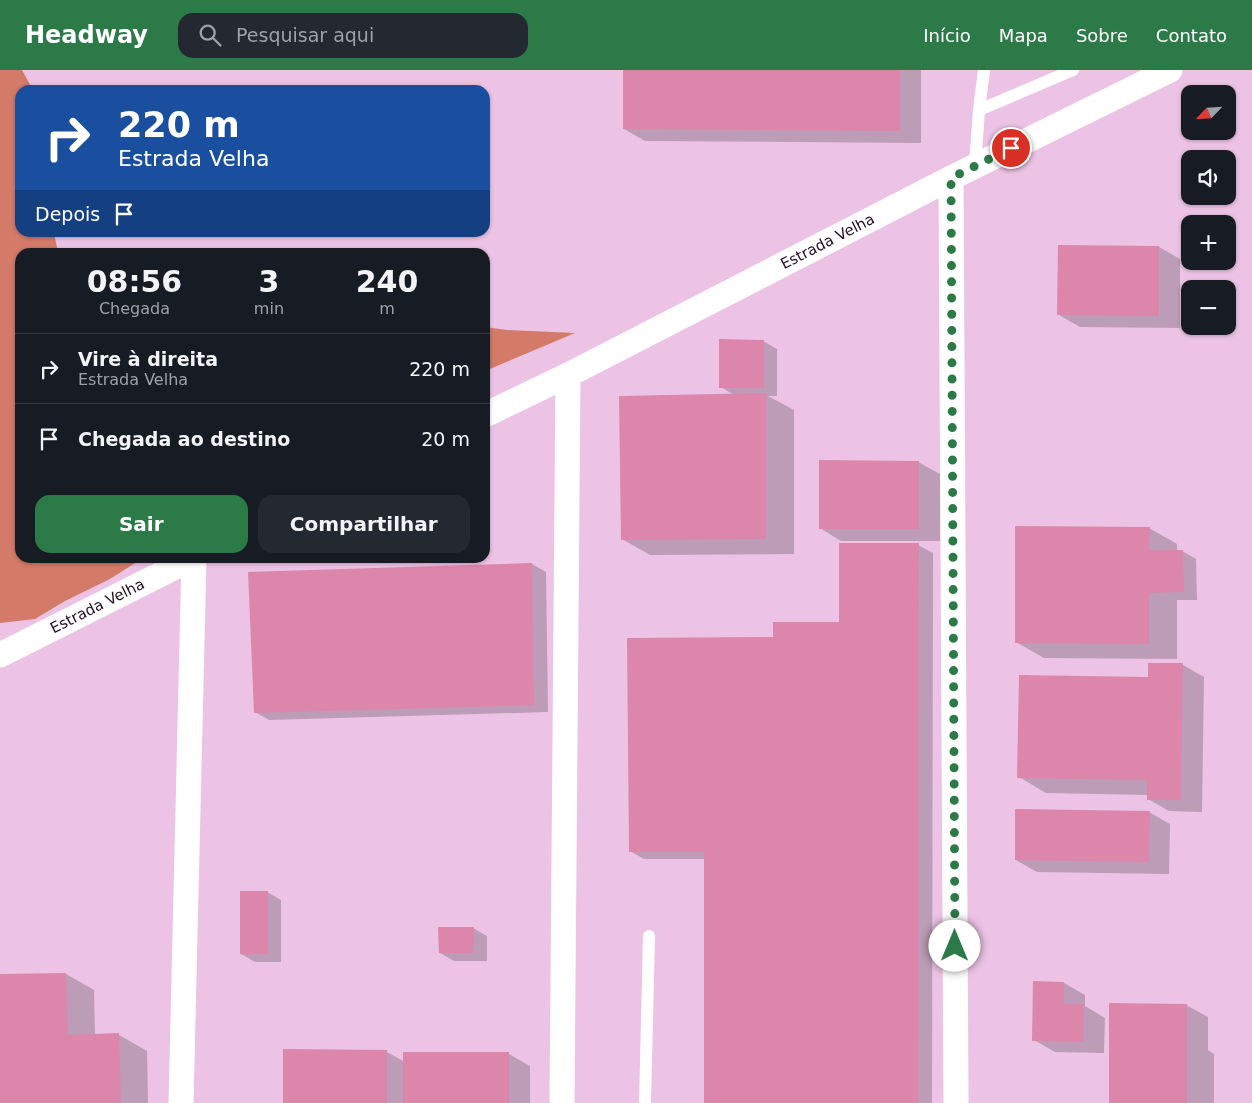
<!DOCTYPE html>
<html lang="pt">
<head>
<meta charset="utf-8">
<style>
	body { margin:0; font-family:"DejaVu Sans",sans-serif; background:#242831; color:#f1f3f6; height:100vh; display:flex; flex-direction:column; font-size:19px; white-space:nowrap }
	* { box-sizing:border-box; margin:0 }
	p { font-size:16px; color:#9ea1a6 }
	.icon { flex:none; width:28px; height:28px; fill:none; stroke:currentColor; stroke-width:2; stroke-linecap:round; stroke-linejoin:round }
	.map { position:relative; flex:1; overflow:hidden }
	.details { position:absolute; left:15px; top:178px; width:475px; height:315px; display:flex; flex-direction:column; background:#171b24; border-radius:15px; box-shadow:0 1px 4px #0004 }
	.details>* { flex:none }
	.banner { position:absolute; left:15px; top:15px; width:475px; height:152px; border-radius:15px; box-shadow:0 1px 4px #0004; background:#1a4fa0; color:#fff; overflow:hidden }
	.needle { width:32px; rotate:245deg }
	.tools { position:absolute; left:1181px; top:15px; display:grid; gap:10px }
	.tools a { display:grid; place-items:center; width:55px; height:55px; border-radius:10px; background:#171b24; box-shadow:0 1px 4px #0004; font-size:25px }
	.pin { position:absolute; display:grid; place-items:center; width:42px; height:42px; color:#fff; margin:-21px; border:2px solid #fff; border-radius:50%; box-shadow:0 1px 5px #0007 }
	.me { position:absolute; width:55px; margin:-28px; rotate:0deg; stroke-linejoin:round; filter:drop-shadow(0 0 4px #0008) }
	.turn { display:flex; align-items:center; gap:18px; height:105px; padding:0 20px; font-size:22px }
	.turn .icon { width:65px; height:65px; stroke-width:2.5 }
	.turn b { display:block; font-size:35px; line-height:42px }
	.then { display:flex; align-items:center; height:48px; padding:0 20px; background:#0003; gap:10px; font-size:19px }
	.eta { display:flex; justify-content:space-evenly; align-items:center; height:85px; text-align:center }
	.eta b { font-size:30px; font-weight:600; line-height:35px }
	.cta { display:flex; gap:10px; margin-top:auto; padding:10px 20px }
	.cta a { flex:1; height:58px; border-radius:15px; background:#2d7a49; color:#fff; font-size:20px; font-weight:600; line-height:58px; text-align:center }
	.cta a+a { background:#242831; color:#f1f3f6 }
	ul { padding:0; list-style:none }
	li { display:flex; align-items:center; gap:15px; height:70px; padding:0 20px; border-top:1px solid #363941 }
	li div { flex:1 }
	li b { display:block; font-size:19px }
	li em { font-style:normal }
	header { display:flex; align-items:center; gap:30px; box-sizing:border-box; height:70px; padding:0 25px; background:#2d7a49; color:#fff }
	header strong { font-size:24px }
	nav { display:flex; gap:28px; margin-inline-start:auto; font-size:18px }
	.search { width:350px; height:45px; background:#242831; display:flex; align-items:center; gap:12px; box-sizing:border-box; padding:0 18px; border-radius:15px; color:#9ea1a6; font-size:19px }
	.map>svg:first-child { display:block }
	.forest { fill:#d47a68 }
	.shadow { fill:#0003 }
	.building { fill:#dd86ac }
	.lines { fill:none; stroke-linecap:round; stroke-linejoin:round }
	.service { stroke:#fff; stroke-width:12 }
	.minor { stroke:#fff; stroke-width:25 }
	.route { stroke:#2d7a49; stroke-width:9; stroke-dasharray:0 16.2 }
	.labels { text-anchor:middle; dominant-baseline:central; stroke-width:5; stroke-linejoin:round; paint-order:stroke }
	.street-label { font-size:15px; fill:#20121e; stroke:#ecc3e4 }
</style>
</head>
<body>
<header>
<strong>Headway</strong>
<div class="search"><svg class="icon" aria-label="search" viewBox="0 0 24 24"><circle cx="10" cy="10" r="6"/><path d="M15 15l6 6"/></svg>Pesquisar aqui</div>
<nav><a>Início</a><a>Mapa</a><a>Sobre</a><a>Contato</a></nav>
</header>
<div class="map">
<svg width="1252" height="1033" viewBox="0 0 1252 1033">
	<rect width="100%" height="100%" fill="#ecc3e4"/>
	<!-- forest -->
	<path class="forest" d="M0,0h22l11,20h-13v142l34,1 4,19h-38v306h123l-33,21 -45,22 -30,18 -35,4z
		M485,257l22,3 68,3 -90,38z"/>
	<!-- shadow -->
	<path class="shadow" d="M624,0h297v73l-276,-2 -21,-12z
		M1159,177l21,12v69l-100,-1 -21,-12z
		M763,271l14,8v47h-9l26,14v144l-144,1 -28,-16 112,-144 -13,-8z
		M918,392l22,12v67h-99l-21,-13z
		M1149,458l28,16v7h5l14,8 1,41h-20v59l-133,-1 -28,-16z
		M918,475l15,8 -1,550h-226l-1,-244h-61l-14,-8 144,-213 67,-14z
		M532,494l14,8 2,140 -279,8 -14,-8z
		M1183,595l21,12 -2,135 -33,-1 -21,-12v-4l-102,-2 -27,-16z
		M1149,742l21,12 -1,50 -132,-2 -21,-12z
		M267,822l14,8v62h-26l-14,-8z
		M473,858l14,8v25h-33l-14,-8z
		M66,904l28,16 1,45h24l28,16 1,52h-148v-128z
		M1034,913h30l21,12v11l20,12 -1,35 -49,-1 -21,-12z
		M1186,935l22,12v33l6,4v49h-104z
		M387,982l18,10 104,-8 21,12v37h-244z"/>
	<!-- building -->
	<path class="building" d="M623,0h277v61l-277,-2z
		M1058,175l101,1v70l-102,-1z
		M719,269l45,1v48h-45z
		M766,323v146l-145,1 -2,-144z
		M819,390l100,1v68h-100z
		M1015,456l135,1 -1,23h34l1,42 -35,1v51l-134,-1z
		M839,473h80l-1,560h-214v-251h-75l-2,-214 146,-1v-15h66z
		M532,493l2,142 -280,8 -6,-141z
		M1148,593h35l-2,137h-34v-20l-130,-2 2,-103 129,2z
		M1015,739l135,2 -1,51 -134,-2z
		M240,821h28v63h-28z
		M438,857h36l-1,26h-34z
		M66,903l2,62 51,-2 2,70h-121v-129z
		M1033,911l31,1v22h20l-1,38 -51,-1z
		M1109,933l78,1v99h-78z
		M283,979l104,1v53h-104z
		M403,982h106v51h-106z"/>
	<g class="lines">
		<!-- service -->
		<path class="service" d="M979,40l94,-40
			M975,96l4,-56 5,-40
			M645,1033l4,-167"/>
		<!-- minor -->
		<g class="minor">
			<path d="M951,108l5,925"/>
			<path id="s1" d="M485,345l83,-40 383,-197 219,-108"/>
			<path id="s2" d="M0,585l193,-97"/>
			<path d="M181,1033l13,-545"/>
			<path d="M562,1033l6,-728"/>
		</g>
	</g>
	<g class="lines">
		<!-- route -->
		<path class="route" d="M955,876l-4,-768 60,-30"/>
	</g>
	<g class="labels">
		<!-- street labels -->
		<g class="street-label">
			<text stroke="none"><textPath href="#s1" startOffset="384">Estrada Velha</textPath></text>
			<text stroke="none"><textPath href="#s2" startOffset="109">Estrada Velha</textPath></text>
		</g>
	</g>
</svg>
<div class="tools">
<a><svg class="needle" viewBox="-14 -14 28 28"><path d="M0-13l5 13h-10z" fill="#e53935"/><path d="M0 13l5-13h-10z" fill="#9ea1a6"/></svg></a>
<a><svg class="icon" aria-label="sound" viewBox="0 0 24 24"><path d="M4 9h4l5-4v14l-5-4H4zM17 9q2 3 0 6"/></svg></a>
<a>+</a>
<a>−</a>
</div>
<div class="pin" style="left:1011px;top:78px;background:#d93025"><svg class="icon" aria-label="arrive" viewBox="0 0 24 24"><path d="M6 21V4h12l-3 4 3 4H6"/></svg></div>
<svg class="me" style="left:955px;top:876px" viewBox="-20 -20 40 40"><circle r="19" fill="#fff"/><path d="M0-13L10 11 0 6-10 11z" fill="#2d7a49"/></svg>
<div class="banner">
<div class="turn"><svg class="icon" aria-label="right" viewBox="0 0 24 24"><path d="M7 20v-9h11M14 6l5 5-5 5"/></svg><div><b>220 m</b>Estrada Velha</div></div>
<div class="then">Depois<svg class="icon" aria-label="arrive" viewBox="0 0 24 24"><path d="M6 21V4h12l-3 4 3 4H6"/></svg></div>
</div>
<section class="details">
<div class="eta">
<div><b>08:56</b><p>Chegada</p></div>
<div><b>3</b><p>min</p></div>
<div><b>240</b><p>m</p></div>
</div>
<ul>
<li><svg class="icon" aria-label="right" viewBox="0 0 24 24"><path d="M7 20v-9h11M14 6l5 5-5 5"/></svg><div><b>Vire à direita</b><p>Estrada Velha</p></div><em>220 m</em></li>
<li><svg class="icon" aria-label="arrive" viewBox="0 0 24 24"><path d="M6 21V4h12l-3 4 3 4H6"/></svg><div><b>Chegada ao destino</b></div><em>20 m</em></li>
</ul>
<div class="cta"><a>Sair</a><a>Compartilhar</a></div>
</section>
</div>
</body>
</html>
